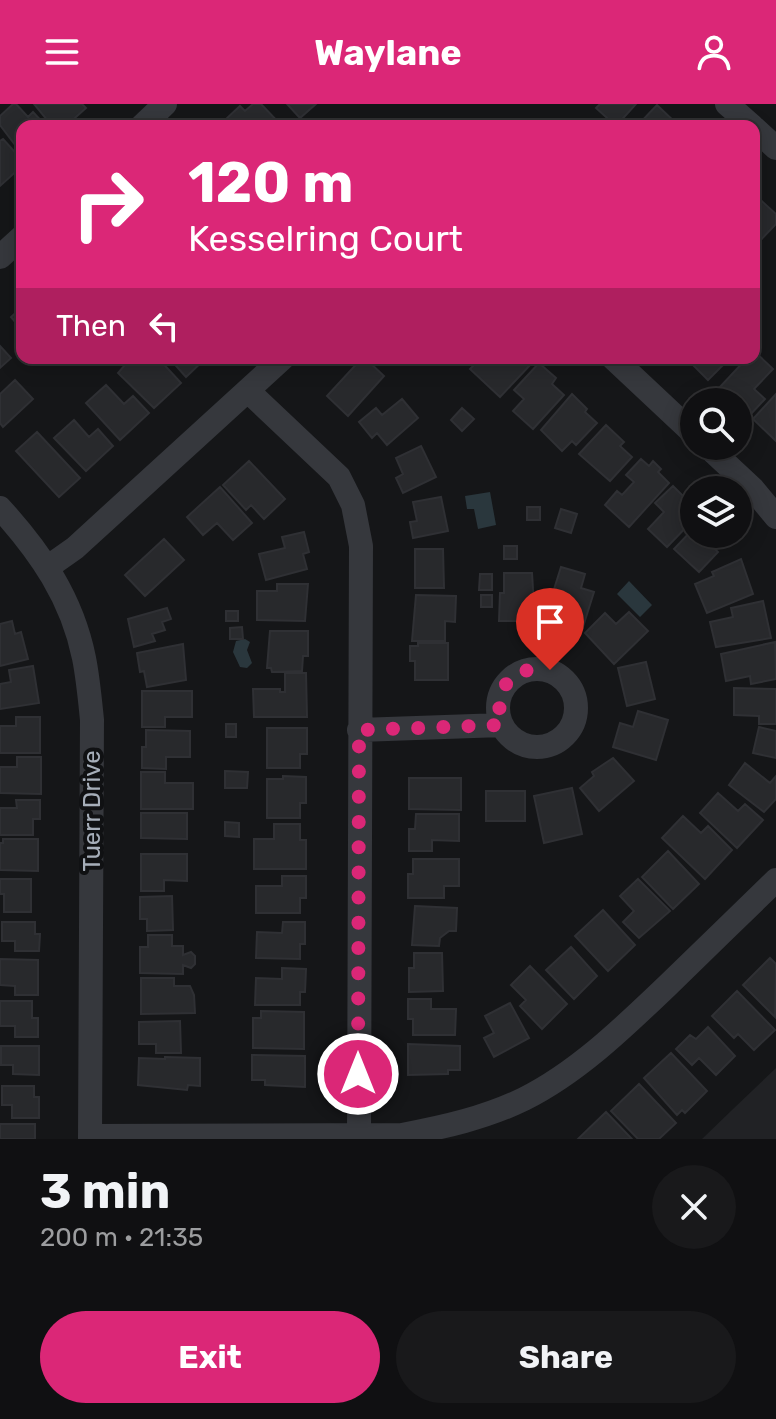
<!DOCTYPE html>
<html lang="en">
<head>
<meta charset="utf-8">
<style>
	body { margin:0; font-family:Rubik,sans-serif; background:#19191b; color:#f1f3f6; height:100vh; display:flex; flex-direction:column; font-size:30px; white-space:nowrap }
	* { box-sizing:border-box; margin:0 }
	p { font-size:26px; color:#9c9d9f }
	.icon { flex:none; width:44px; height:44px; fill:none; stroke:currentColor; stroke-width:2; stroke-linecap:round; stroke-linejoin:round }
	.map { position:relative; height:1035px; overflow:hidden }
	.drawer { display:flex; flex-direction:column; background:#101012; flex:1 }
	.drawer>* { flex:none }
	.top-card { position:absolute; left:16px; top:16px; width:744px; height:244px; border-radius:16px; box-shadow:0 4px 20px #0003,0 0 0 2px #303032; background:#db2777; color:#fff; overflow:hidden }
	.fabs { position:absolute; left:680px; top:284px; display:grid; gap:16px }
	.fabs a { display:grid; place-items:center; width:72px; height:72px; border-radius:50%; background:#101012; box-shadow:0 4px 20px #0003,0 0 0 2px #303032; font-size:40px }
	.pin { position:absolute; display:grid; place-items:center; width:68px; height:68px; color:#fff; margin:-82px -34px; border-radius:50% 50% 50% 0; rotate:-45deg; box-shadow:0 0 8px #0007 }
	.pin .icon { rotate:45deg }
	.me { position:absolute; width:88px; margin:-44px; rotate:0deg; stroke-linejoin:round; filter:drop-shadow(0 0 6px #0008) }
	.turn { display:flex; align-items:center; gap:28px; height:168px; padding:0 40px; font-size:36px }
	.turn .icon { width:104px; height:104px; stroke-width:2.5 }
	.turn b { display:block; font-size:56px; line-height:68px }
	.then { display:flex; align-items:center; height:76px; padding:0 40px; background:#0003; gap:16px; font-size:30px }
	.round { display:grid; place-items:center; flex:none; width:84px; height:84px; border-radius:42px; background:#19191b }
	.head { display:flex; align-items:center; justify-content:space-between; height:136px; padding:0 40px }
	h1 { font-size:48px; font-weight:700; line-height:60px }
	.button { display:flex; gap:16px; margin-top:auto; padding:16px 40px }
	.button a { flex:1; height:92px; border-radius:48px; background:#db2777; color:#fff; font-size:32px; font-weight:700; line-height:92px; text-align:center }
	.button a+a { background:#19191b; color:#f1f3f6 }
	header { display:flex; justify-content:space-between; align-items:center; height:104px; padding:0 40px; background:#db2777; color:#fff; font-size:36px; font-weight:700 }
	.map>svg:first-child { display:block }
	.built { fill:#212225 }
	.water { fill:#2a373d }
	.building { fill:#28292c; stroke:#2f3034; stroke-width:2 }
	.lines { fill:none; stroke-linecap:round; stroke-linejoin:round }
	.street { stroke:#36383d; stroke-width:24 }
	.route { stroke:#db2777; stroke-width:14; stroke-dasharray:0 25.2 }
	.labels { text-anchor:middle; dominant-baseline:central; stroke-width:8; stroke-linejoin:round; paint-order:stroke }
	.street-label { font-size:24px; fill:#a6aeb9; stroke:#101113 }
</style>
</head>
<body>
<header><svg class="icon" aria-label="menu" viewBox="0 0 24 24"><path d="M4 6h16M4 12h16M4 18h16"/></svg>Waylane<svg class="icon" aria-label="person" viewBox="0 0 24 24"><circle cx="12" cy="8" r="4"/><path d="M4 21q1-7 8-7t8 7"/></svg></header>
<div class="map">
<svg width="776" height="1035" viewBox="0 0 776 1035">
	<rect width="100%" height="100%" fill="#151618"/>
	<!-- built -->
	<path class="built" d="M776,964v71h-74l30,-29z"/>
	<!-- water -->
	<path class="water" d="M490,388l6,33 -18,4 -4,-20h-7l-2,-13z
		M629,477l23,24 -12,12 -23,-23z
		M245,535l5,3 -3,8 5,13 -5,5 -7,-1 -7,-15 3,-11z"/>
	<!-- building -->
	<path class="building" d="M13,0h3l12,13 5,-5 13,14h-24v28l-22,-29v-9z
		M34,0h48l4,4 -20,18h-14z
		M253,0h8l21,22h-50l-6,-7 14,-13 5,5z
		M287,0h29l-16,14z
		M600,0h36l-20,22 -20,-18z
		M657,1l22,21h-42z
		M3,35l19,21v6l-22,20v-45z
		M754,90l22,20v10l-21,22z
		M22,203v23l-11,-13z
		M0,242l11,12 -11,10z
		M754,247l19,18 -19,20 11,10 -16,17 -11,-10v-4h-5l-14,-14 28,-30h7z
		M131,254h27l23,25 -27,25 -36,-35z
		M169,254h37l-20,19z
		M362,254h3l19,18 -36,40 -21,-20z
		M481,254h45l6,5 -32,34 -30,-28z
		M686,254h38l-2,2 3,3 -17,17z
		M539,259l17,15 -4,6 12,11 -31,34 -20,-18 11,-12 -10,-9z
		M15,276l18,19 -30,28 -3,-4v-29z
		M106,281l18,19 9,-8 16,17 -29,27 -34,-37z
		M572,290l15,15 -2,3 12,11 -21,22 -4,-4 -10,10 -21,-21z
		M776,290v47l-23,-22z
		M402,295l16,19 -31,27 -10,-12 -5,5 -13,-16 17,-14 6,7z
		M462,304l12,11 -12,12 -11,-11z
		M74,316l15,17 9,-8 15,17 -27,25 -32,-33z
		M606,321l18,17 -4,4 12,11 -22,24 -31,-27z
		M37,328l43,46 -21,19 -43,-46z
		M421,342l15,31 -33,16 -7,-15 7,-4 -7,-16z
		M641,355l8,7 4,-5 8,8 -3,3 11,11 -40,44 -24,-22 12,-14 5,4 12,-13 -8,-7z
		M249,357l36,38 -21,20 -13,-14 -5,5 -23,-25z
		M673,382l21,21v12l-27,28 -19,-18 16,-17 -9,-9z
		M220,383l32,36 -19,17 -16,-17 -14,12 -16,-18z
		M441,393l7,34 -35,7 -3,-16 7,-1 -4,-19z
		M527,403h13v13h-13z
		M561,405l16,5 -6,19 -16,-5z
		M694,424v6h18l-6,6 12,12 -19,20 -25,-23z
		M304,428l5,20 -6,2 4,15 -41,11 -7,-26 26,-6 -3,-11z
		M164,435l20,21 -39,36 -20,-21z
		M504,442h13v13h-13z
		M415,445h28l1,39h-29z
		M741,455l12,35 -46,19 -12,-29 19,-8 -2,-4z
		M561,463l24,7 -4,14 13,4 -12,38 -37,-12z
		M504,469h28l3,48h-36l1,-28h4z
		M480,470h12v16h-13z
		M277,480h31l-3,37 -48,-1v-29h20z
		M416,491l40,1 -1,26 -10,-1v20h-33z
		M481,491h11v12h-11z
		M763,497l8,37 -55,9 -6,-25 23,-5 -2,-9z
		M167,504l4,11 -9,3 3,8 -13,4 3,7 -21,6 -6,-28z
		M226,507h12v10h-12z
		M629,508l19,19 -34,33 -29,-31 20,-20 11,11z
		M12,517l3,13 6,-2 7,27 -28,7v-42z
		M242,523l1,12h-13v-11z
		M270,527h38v25h-5l-1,15 -30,1 -1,-4h-4z
		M775,538l1,37 -25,5 -1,-8 -24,5 -5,-27z
		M418,539h30v37h-33v-19h-5v-15h8z
		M183,540l3,36 -39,7 -3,-16 -4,1 -3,-19z
		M646,558l9,37 -28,7 -9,-38z
		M33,562l6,37 -39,6v-25l11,-2 -2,-12z
		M285,569h21l1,44h-53l-1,-28h27v3h5z
		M734,584l42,1v35h-17v-8l-25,-1z
		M142,587h50v26h-27v10h-23z
		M638,607l30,9 -12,40 -43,-13 7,-24 13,4z
		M16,613h24v36h-40v-27h16z
		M226,620h10v13h-10z
		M759,623l17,4v27l-23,-5z
		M267,624h40v26h-7v14h-33z
		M146,626l44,1v26h-24v12l-24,-1v-21h4z
		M17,653h24v37l-41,-1v-26h17z
		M613,654l21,23 -35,30 -19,-23 14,-12 -2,-4z
		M745,659l25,20 6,-7v23l-12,13 -35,-27z
		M225,667l23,1 -1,16h-22z
		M141,668h24v11h28v26h-52z
		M283,672l23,1v26h-6v15h-33v-39h16z
		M409,674h52v32l-52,-1z
		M572,684l10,46 -38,9 -10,-47z
		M486,687h39v30h-39z
		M718,689l20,18 7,-7 18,16 -26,28 -37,-35z
		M16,696h24v19h-7v16h-33v-27h17z
		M141,709h46v26l-46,-1z
		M416,710h43v27l-27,-1v11h-23v-22h6z
		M683,712l18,17 7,-7 24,24 -27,29 -43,-41z
		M225,718l14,1v14l-14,-1z
		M274,720h26v16h6v29h-52v-30h20z
		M3,735h35v32l-38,-1v-27h3z
		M668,747l31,33 -26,25 -31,-32z
		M141,750h46v27l-23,-1v11h-23z
		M413,755h46v27h-15v12h-36v-24h5z
		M282,772h24v22h-6v15h-44v-27h26z
		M0,775h31v33h-27v-18h-4z
		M638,775l32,32 -31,27 -16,-16 11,-11 -14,-15z
		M172,792l1,34 -26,1v-12h-7v-22z
		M415,802l42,2 -1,23h-7l-9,7 -1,8 -27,-1z
		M603,806l32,35 -27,26 -33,-35z
		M2,818h33v12h5l-1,17h-24v-10h-13z
		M283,818h22v22h-5v15l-44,-1 1,-26 25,1z
		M148,831h24v11h11v9l8,-3 4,4v8l-4,4 -8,-3v9l-43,-1v-26h8z
		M571,843l26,29 -23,23 -28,-29z
		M414,849h28l1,38 -34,1v-24h5z
		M770,854l6,6 -1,53 -32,-32z
		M0,855l38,1v35h-23v-9l-15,-1z
		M530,862l37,38 -25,25 -22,-23 6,-6 -15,-15z
		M282,864l24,1 -1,23h-5v13h-45l1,-27 26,1z
		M141,874h33v8h16l4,9 1,18 -54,1z
		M737,887l38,39 -21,20 -16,-16 -4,4 -22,-22z
		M408,895h23v10h25l-1,26h-42v-16h-5z
		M0,897h32v17h6v19h-23v-11h-15z
		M510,899l19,35 -35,19 -10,-19 10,-5 -9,-17z
		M261,907l43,1v37l-51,-1v-30h8z
		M180,917l1,32h-25v-9h-17v-22z
		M708,923l27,29 -19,19 -17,-17 -7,7 -16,-16 14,-14 6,4z
		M408,940l52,2v24h-12v4l-40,1z
		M1,942h38v29l-26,-1v-9h-12z
		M671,949l36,38 -22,22 -3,-3 -5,5 -33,-37z
		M252,951l53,1v31l-40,-2v-5h-13z
		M165,953l35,1v28l-12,-1 -1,5 -49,-5 1,-27 26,1z
		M639,980l37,39 -17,16h-21l-27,-28z
		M2,982h32v11h5v21h-27v-13h-10z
		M606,1008l26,27h-54z
		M0,1020h35v15h-35z"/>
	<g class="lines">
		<!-- street -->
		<path class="street" d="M727,0l25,22
			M142,22l23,-22
			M754,24l22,20
			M0,153l22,-20
			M613,254l81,76
			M248,287l91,86 14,28 8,41 -2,590
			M707,342l46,43 23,28
			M0,404c40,44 72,90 84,150 4,20 6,42 8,62l-2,419
			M48,463l27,-19 208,-190
			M498 604a39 39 0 1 1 78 0a39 39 0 1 1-78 0Z
			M359,626l143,-5
			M90,1032l312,-1c42,-8 83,-17 122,-36 54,-27 100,-72 143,-113 36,-35 73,-71 109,-106"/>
	</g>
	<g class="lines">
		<!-- route -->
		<path class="route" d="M358,970l1,-344 143,-5c-10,-36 10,-61 48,-55"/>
	</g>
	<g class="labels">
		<!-- street labels -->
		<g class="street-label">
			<text transform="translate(92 707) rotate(-90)">Tuerr Drive</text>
		</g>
	</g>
</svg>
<div class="fabs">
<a><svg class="icon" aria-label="search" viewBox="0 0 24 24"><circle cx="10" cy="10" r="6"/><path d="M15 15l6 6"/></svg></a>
<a><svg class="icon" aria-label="layers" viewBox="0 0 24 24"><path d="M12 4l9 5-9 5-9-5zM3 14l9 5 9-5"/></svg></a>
</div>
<div class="pin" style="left:550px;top:566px;background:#d93025"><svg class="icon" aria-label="arrive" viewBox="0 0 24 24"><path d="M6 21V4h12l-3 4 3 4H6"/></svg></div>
<svg class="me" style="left:358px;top:970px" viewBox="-20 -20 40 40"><circle r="17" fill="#db2777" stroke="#fff" stroke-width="3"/><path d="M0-11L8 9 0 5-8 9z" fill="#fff"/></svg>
<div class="top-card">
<div class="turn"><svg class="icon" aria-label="right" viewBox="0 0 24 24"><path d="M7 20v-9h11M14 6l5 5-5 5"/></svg><div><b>120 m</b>Kesselring Court</div></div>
<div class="then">Then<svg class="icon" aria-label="left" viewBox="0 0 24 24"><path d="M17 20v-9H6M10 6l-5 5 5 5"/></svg></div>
</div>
</div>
<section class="drawer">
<div class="head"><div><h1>3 min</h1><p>200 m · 21:35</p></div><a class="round"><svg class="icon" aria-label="close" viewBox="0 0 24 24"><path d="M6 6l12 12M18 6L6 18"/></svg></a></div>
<div class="button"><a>Exit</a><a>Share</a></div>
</section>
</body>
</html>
